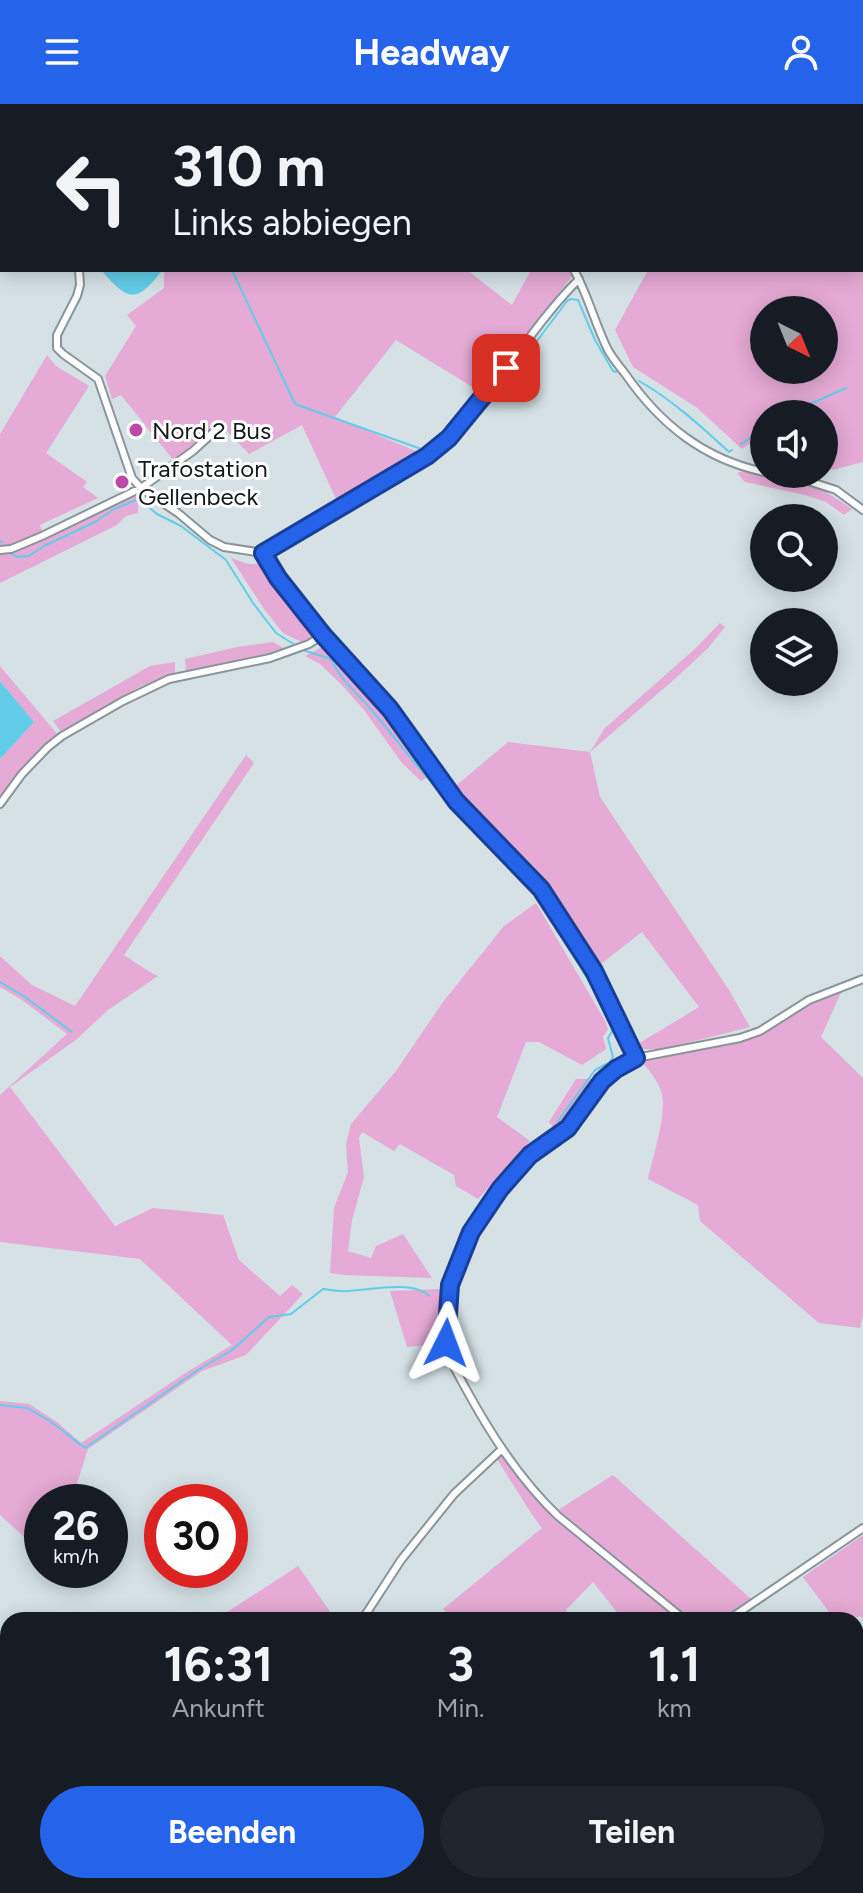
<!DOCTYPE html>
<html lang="de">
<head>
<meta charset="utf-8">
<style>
	body { margin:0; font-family:Figtree,sans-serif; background:#20242c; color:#f1f3f6; height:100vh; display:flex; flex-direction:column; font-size:30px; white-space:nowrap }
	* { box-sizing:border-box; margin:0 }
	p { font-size:26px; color:#9ea1a6 }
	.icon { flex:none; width:44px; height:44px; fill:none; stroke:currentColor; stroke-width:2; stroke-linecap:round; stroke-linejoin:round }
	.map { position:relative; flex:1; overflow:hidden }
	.drawer { position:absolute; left:0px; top:1508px; width:864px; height:282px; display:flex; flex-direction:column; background:#171b24; border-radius:24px 24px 0 0; box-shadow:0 4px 20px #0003 }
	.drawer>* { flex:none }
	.top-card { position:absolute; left:0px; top:0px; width:864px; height:168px; box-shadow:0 4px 20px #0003; background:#171b24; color:#f1f3f6; overflow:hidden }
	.needle { width:52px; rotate:137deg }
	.tools { position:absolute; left:750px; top:192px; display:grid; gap:16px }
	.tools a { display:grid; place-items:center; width:88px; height:88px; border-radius:50%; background:#171b24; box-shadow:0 4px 20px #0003; font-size:40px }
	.speed { position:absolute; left:24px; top:1380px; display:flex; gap:16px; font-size:40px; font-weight:700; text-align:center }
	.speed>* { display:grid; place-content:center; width:104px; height:104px; border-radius:50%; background:#171b24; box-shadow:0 4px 20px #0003; line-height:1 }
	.speed small { font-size:20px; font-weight:400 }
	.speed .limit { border:12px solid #d22; background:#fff; color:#111 }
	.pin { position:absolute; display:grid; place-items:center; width:68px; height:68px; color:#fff; margin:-34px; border-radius:16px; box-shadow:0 4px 12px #0006 }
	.me { position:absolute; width:88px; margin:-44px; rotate:3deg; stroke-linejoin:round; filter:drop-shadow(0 0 6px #0008) }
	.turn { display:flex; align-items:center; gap:28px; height:168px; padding:0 40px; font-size:36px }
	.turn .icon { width:104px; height:104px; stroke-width:2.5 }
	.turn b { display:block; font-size:56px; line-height:68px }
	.eta { display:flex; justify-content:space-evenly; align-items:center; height:136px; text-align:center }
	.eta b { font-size:48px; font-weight:700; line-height:56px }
	.primary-button { display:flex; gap:16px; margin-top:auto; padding:16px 40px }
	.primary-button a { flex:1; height:92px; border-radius:48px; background:#2563eb; color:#fff; font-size:32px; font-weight:700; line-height:92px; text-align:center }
	.primary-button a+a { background:#20242c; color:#f1f3f6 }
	header { display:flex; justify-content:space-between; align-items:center; height:104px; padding:0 40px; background:#2563eb; color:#fff; font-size:36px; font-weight:700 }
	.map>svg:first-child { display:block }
	.green { fill:#e5aad5; fill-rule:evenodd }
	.water { fill:#62cde8 }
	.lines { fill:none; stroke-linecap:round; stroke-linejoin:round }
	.stream { stroke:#62cde8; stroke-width:2 }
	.street-casing { stroke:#899598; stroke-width:10 }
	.street { stroke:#fff; stroke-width:6 }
	.route-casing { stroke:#184099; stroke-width:20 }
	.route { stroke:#2563eb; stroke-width:14 }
	.poi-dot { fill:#bc49a4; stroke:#fff; stroke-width:3 }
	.labels { text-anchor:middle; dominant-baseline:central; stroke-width:6; stroke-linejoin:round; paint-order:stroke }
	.poi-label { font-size:24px; fill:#141819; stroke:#fff; text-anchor:start }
</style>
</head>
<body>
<header><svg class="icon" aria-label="menu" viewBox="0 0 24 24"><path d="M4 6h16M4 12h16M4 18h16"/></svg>Headway<svg class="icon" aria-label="person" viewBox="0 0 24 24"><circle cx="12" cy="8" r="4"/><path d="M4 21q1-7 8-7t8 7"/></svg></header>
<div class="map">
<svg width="863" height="1789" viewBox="0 0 863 1789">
	<rect width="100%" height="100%" fill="#d5e1e5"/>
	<!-- green -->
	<path class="green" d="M623,0h240v358l-39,10v-58h-60v27l-5,-4 -17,12 -46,-42 -63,-40 -18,-37 33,-60h214v-164h-236zM764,206h60v60h-60z
		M164,166h303l45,35 19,-35h39l3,5 -91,118 -86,-53 -61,77 83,35 -23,17 -55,34 -5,-6 -33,-72 -53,29 -31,-32 -44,39 -53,-66 -9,4 -7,-23 31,-50 -9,-11 37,-27z
		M47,251l9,11 33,20 -43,67 41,29 -4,5 15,11 -58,27 2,6 -31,14 -11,1v-112z
		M744,367l79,19 29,19 -8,6 -18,-13 -21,-7 -60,-13 -8,-9z
		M138,390v19l-12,3 -9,9 -117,58v-30l16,-2z
		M231,454l17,6h13l58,71 -15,8 -21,-10 -19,-24z
		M720,519l5,4 -17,21 -31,29 -87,75 10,45 129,193 21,37 -87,22h-21l-4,-5 61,-37 -57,-75 -44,34 -57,-86 -89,-91 56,-47 82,10 14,-23 92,-81z
		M273,538l14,8 -64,16 -37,6 -1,-13 52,-12z
		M326,541l26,28 79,102 -10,6 -19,-18 -38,-53 -23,-26 -21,-20 -15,-8z
		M175,558v12l-36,13 -78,45 -8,-11 97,-55z
		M0,562l58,69c-24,17 -41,40 -58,63v-39l34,-37 -34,-41z
		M246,651l8,8 -130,192 24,16 10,5 -50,34 -31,29 -67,48 105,139 38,-18 70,7 16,45 41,36 12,-11 11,9 -57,61 -44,16 -114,78 -17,53h-29v34l-8,10 -34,-31v-114l29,3 28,18 24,21 106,-71 45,-27 -92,-86 -140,-17v-147l67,-61 -45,-34 -22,-13v-31l32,29 43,21z
		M536,799l68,116 4,10 -5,8 3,12 -24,16 -43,-23h-13l-29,75 33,24 -52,58 -22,-13 -2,-11 -54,-31 -6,7 -32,-19 -3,6 5,39 -12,43 -4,31 23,7 5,-12 27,-12 29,44 -88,-3 -14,-2 4,-65 14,-36 -2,-27 5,-21 45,-53 47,-69 61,-76z
		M843,884l-22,49 42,41v237l-3,13 -41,-5 -119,-102 -2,-16 -50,-26c5,-23 20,-67 13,-88 -4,-12 -13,-22 -21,-31l99,-20 23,-7 49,-32z
		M576,975h15c-10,18 -21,36 -37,49l-5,-6z
		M440,1185l-1,55 -32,3 -17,-56z
		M502,1351l48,58 129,107h-56l-30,-38 -27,28 6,10h-120l-9,-11 99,-81 -11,-15 -34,-54z
		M613,1371l138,124 -31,21h-29l-133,-110z
		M863,1431v84l-3,-3 -11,4h-14l-32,-43z
		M298,1462l38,54h-121z
		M0,1602l8,4v176h147l-11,7h-144z
		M269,1782h108l-12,7h-93z"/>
	<!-- water -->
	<path class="water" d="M101,166h59l1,2c-27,34 -34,27 -60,-2z
		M0,577l34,41 -34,37z"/>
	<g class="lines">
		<!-- stream -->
		<path class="stream" d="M0,37l2,1
			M232,166l63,134 129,46
			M639,277c32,18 63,46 90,71l3,-2
			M788,310l58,-26
			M757,330l7,-5
			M741,340l11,-7
			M441,352l55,-60 71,-95 4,-2 7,1 17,40 18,31 3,1
			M0,437l2,1
			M12,450l5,3 12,-1 15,-10 51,-24 19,-13 25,-10 18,15 24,12 45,34 27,43 23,30 19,12
			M303,546l28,9c9,21 28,36 43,54 30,35 56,73 92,104
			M540,794l31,53 8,8 5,14 25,41 5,14 -6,10 5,19 -3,5 -15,8 -37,51
			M0,878l25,15 47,35
			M538,1050l15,-11
			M0,1301l27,3 23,13 35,27 116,-80 30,-17 38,-34 22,-3 32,-25c8,1 17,3 25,2 20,-1 66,-11 81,5"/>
		<defs>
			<path id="street" d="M155,0l1,2
				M397,0l1,2
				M95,2l2,-2
				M609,2l1,-2
				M0,51l2,2
				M79,166l1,15 -3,11 -20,39v13l6,6 35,25 34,99 9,10 37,25 32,27 14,7 39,6 164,-97c61,-49 97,-122 152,-177
				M574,166c14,25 21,54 34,80 5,9 12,17 18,25 35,50 78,84 138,97
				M774,370l34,7 28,9 27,20
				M0,446l11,-1 31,-13 99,-48 52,-37 24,-22
				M263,449l15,25 45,57 67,74 66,92 85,88 53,82 42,87
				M0,700l22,-30 26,-27 14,-11 61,-35 46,-22 101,-21 39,-14 14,-9
				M362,1516l39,-60 53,-66 48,-45
				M685,1516l-127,-104c-46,-44 -79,-101 -108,-157l-4,-16 4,-58 21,-53 29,-43 30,-34 38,-27 34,-47 14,-12 20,-11 104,-20 20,-7 49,-31 54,-21
				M728,1516l135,-92
				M0,1598l8,4
				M856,1660l7,6
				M856,1755l7,-9
				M265,1782l3,7
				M161,1789l11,-7
				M830,1789l5,-7"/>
		</defs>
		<!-- street casing -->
		<use href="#street" class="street-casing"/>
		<!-- street -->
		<use href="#street" class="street"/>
	</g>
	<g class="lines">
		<defs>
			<path id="route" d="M446,1239l4,-58 21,-53 29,-43 30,-34 38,-27 34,-47 14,-12 20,-11 -42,-87 -53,-82 -85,-88 -66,-92 -67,-74 -45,-57 -15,-25 164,-97 22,-18 57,-70"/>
		</defs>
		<!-- route casing -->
		<use href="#route" class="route-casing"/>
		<!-- route -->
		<use href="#route" class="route"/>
	</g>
	<!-- markers -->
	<g class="poi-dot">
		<circle cx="136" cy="326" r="8"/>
		<circle cx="122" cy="378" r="8"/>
	</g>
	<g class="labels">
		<!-- poi labels -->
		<g class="poi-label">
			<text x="152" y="326">Nord 2 Bus</text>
			<text x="138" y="364">Trafostation<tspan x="138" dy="28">Gellenbeck</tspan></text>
		</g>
	</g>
</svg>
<div class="tools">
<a><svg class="needle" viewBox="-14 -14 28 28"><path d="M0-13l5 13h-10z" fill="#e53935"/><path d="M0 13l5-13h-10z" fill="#9ea1a6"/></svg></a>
<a><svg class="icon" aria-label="sound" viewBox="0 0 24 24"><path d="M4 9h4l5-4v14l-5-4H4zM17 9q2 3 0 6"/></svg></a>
<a><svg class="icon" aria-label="search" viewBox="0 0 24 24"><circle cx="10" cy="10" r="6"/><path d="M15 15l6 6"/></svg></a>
<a><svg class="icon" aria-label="layers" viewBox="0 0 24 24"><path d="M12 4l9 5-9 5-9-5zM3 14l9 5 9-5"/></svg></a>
</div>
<div class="speed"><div>26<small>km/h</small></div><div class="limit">30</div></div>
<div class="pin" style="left:506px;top:264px;background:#d93025"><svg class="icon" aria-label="arrive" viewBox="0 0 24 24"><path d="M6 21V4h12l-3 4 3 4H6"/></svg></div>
<svg class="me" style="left:446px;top:1239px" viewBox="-20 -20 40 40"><path d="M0-17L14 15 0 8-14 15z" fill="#2563eb" stroke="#fff" stroke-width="4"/></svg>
<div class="top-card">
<div class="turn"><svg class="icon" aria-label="left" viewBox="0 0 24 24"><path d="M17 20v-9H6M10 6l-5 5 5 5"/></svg><div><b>310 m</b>Links abbiegen</div></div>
</div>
<section class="drawer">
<div class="eta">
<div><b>16:31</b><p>Ankunft</p></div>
<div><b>3</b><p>Min.</p></div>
<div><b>1.1</b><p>km</p></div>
</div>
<div class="primary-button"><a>Beenden</a><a>Teilen</a></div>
</section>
</div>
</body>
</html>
